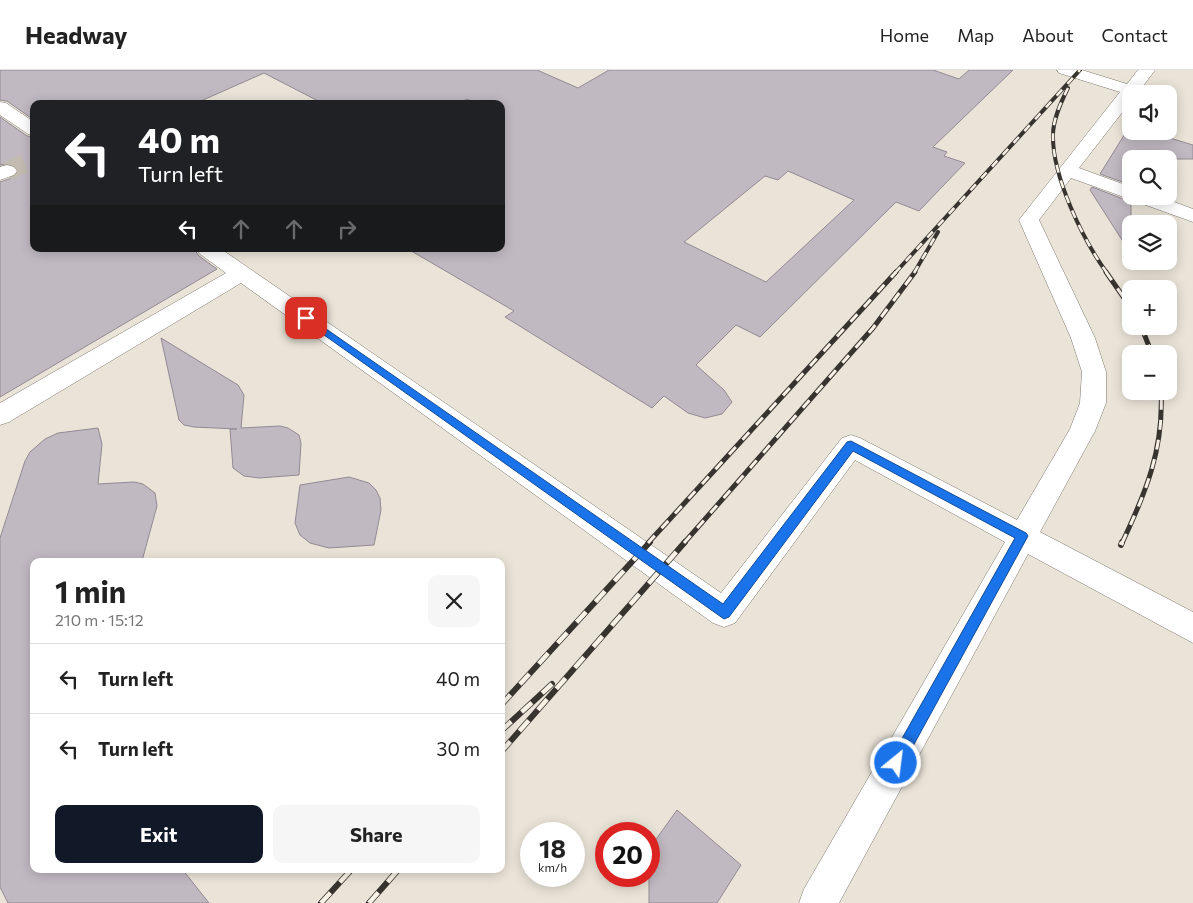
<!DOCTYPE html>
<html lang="en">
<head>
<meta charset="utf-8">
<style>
	body { margin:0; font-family:Commissioner,sans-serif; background:#f6f6f6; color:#222; height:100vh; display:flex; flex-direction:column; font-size:19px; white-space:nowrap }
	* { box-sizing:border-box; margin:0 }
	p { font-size:16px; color:#767676 }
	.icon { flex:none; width:28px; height:28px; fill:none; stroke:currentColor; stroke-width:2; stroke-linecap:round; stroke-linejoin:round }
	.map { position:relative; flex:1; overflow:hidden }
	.details { position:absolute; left:30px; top:488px; width:475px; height:315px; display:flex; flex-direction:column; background:#fff; border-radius:10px; box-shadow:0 2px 12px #0003 }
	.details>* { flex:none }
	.guide { position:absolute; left:30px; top:30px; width:475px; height:152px; border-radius:10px; box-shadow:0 2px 12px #0003; background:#202124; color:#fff; overflow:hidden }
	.controls { position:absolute; left:1122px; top:15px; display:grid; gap:10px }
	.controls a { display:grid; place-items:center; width:55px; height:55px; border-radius:10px; background:#fff; box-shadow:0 2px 12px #0003; font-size:25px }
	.speed { position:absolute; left:520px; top:752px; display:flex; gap:10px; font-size:25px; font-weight:700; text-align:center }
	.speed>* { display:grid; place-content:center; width:65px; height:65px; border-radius:50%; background:#fff; box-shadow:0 2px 12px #0003; line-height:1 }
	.speed small { font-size:12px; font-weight:400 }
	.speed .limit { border:8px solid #d22; background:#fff; color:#111 }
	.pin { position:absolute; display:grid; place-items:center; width:42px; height:42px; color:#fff; margin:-21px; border-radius:10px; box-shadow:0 2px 8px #0006 }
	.me { position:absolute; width:55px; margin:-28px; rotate:29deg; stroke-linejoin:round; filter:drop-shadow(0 0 4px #0008) }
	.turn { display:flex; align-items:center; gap:18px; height:105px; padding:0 25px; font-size:22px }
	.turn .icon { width:65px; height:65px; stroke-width:2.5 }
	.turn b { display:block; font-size:35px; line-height:42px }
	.lanes { display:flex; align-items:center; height:48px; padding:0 25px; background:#0003; justify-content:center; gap:25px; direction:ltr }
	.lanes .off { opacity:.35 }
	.round { display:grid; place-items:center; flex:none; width:52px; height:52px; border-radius:10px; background:#f6f6f6 }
	.headline { display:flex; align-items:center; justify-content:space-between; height:85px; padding:0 25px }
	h1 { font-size:30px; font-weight:700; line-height:38px }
	.button { display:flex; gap:10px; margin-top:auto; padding:10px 25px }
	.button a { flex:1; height:58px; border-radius:10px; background:#111827; color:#fff; font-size:20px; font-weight:700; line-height:58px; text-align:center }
	.button a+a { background:#f6f6f6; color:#222 }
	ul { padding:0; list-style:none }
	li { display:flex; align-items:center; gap:15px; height:70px; padding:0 25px; border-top:1px solid #e0e0e0 }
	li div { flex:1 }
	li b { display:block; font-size:19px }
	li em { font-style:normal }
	header { display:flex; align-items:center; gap:30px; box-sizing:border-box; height:70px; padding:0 25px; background:#fff; border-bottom:1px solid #e0e0e0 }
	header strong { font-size:24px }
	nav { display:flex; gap:28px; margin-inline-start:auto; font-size:18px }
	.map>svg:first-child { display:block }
	.building { fill:#c1b9c2; stroke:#918a93; fill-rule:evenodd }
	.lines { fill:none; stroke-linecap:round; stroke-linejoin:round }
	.minor-tunnel { stroke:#c1bbb1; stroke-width:19; stroke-dasharray:19 9; stroke-linecap:butt }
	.minor-casing { stroke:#7d786e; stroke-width:1 }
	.minor { fill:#fff; fill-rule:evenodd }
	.rail-far2-casing { stroke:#37342f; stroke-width:4 }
	.rail-far1-casing { stroke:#37342f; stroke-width:5 }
	.rail-casing { stroke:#37342f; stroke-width:6 }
	.rail-far2 { stroke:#f7f1e6; stroke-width:2.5; stroke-dasharray:8; stroke-linecap:butt }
	.rail-far1 { stroke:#f7f1e6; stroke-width:3; stroke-dasharray:10; stroke-linecap:butt }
	.rail { stroke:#f7f1e6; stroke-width:4.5; stroke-dasharray:14; stroke-linecap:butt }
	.route { fill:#1a73e8; stroke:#114b97 }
</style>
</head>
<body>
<header>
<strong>Headway</strong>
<nav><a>Home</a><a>Map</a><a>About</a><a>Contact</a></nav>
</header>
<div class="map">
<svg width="1193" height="833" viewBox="0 0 1193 833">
	<rect width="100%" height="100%" fill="#eae4d8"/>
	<!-- building -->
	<path class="building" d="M0,0h537l41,18 31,-18h324l26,9 10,-9h44l-80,77 14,5 -3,4 21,7 -46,48 -23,-9 -136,135 -24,-12 -40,40 28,25 8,12 -10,12 -17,4 -17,-5 -24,-17 -12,12 -147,-91 9,-6 -106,-62h93v-145h-23l-11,-5 -9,5h-134l-60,-31 -70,31h-160v16l-27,-19 -7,-1zM788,101l66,29 -88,82 -82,-40 81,-66 13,4z
		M0,47l27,19 7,1v112h160l5,7 18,13 -217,128v-215l15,-5 4,-6 -4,-6 -7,-2 -8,2z
		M1131,54v7h16l46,14v14h-62v26l-31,-11z
		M1092,117l39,15v52l-41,-64z
		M161,268l77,47 6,10 -3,33 39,-2 8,2 11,7 2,8 -2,32 -40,3 -15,-2 -11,-8 -3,-39h7l-43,-2 -10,-2 -5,-5z
		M98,358l4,16 -4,40 36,-2 9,2 12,9 2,13 -15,55h-108v308h148l27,34h-201l-8,-16v-349l25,-77 5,-9 15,-13 13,-6z
		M349,407l20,6 7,7 4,8 1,12 -7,35 -45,3 -19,-5 -10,-8 -5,-12 5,-38z
		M677,740l64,55 -24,38h-68v-54z"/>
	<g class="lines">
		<!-- minor-tunnel -->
		<path class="minor-tunnel" d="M7,101l27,-12"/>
		<defs>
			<path id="minor" d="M1057,0h25l45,14 11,-14h17l-18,24h-6v7l-52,67 52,19v9h27l35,13v13l-122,-44 -32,42 56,118 11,34v31l-11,28 -55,101 153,80v31l-165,-89 -189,349h-40l5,-14 201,-347 -150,-82 -120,163 -11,4 -11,-4 -472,-340 -232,139 -9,3v-22l226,-130 -26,-19 -4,-5h25l500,344 121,-155 9,-3 9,3 157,82 53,-91 10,-26 2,-31 -11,-34 -52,-118 101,-128 -61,-19z
				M0,32l6,1 28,19v13l-6,-1 -28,-19z
				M7,95l7,2 3,4 -3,4 -14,5v-13z"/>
		</defs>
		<!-- minor casing -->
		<use href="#minor" class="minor-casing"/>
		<!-- minor -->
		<use href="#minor" class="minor"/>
		<defs>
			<path id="rail-far2" d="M1068,18c-7,14 -15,31 -15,47 -1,41 30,105 54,138
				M895,203l185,-203
				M914,203l24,-41"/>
			<path id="rail-far1" d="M1106,202l25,36
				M1141,256l11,28
				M648,473l248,-271
				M684,473l189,-215 42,-56
				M1122,473c24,-51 42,-94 39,-152"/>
			<path id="rail" d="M1121,475l1,-3
				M501,635l149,-163
				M501,661l51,-47
				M501,682l184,-210
				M321,833l31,-34
				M369,833l30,-34"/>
		</defs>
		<!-- rail-far2 casing -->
		<use href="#rail-far2" class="rail-far2-casing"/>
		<!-- rail-far1 casing -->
		<use href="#rail-far1" class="rail-far1-casing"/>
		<!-- rail casing -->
		<use href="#rail" class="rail-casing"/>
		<!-- rail-far2 -->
		<use href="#rail-far2" class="rail-far2"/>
		<!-- rail-far1 -->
		<use href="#rail-far1" class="rail-far1"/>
		<!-- rail -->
		<use href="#rail" class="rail"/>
	</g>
	<!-- route -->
	<path class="route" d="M306,245l417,289 124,-162 4,-1 175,92 2,3 -127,232 -5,3 -5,-3 -2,-5 2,-5 124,-220 -162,-87 -124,166 -5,2 -421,-299v-4z"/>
</svg>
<div class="controls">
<a><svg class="icon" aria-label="sound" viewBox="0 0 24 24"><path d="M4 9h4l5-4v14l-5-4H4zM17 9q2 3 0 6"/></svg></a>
<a><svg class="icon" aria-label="search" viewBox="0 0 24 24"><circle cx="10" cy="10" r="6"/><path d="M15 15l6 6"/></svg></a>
<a><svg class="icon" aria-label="layers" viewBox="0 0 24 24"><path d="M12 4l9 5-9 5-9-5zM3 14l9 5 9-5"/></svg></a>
<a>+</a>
<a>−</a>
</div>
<div class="speed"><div>18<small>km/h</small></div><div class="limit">20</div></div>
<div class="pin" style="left:306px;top:248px;background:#d93025"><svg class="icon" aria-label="arrive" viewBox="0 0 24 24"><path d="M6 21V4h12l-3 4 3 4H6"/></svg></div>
<svg class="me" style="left:896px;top:693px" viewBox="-20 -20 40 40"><circle r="17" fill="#1a73e8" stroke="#fff" stroke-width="3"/><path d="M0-11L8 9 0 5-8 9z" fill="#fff"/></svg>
<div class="guide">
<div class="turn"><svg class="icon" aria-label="left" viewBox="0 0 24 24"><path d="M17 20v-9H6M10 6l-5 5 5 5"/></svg><div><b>40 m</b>Turn left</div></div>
<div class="lanes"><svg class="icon" aria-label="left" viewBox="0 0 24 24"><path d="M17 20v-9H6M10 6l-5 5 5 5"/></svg><svg class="icon off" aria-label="ahead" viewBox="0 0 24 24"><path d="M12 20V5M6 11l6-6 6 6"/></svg><svg class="icon off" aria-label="ahead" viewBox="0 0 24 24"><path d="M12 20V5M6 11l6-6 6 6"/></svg><svg class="icon off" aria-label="right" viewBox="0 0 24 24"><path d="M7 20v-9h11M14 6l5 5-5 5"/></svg></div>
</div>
<section class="details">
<div class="headline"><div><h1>1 min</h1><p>210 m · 15:12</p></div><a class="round"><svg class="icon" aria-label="close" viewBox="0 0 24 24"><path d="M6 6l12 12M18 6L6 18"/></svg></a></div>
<ul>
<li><svg class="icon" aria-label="left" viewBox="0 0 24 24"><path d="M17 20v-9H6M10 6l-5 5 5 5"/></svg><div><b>Turn left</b></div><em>40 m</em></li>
<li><svg class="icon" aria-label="left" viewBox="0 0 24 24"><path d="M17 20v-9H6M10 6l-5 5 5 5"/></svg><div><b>Turn left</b></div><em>30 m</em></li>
</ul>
<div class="button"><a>Exit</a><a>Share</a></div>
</section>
</div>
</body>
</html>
